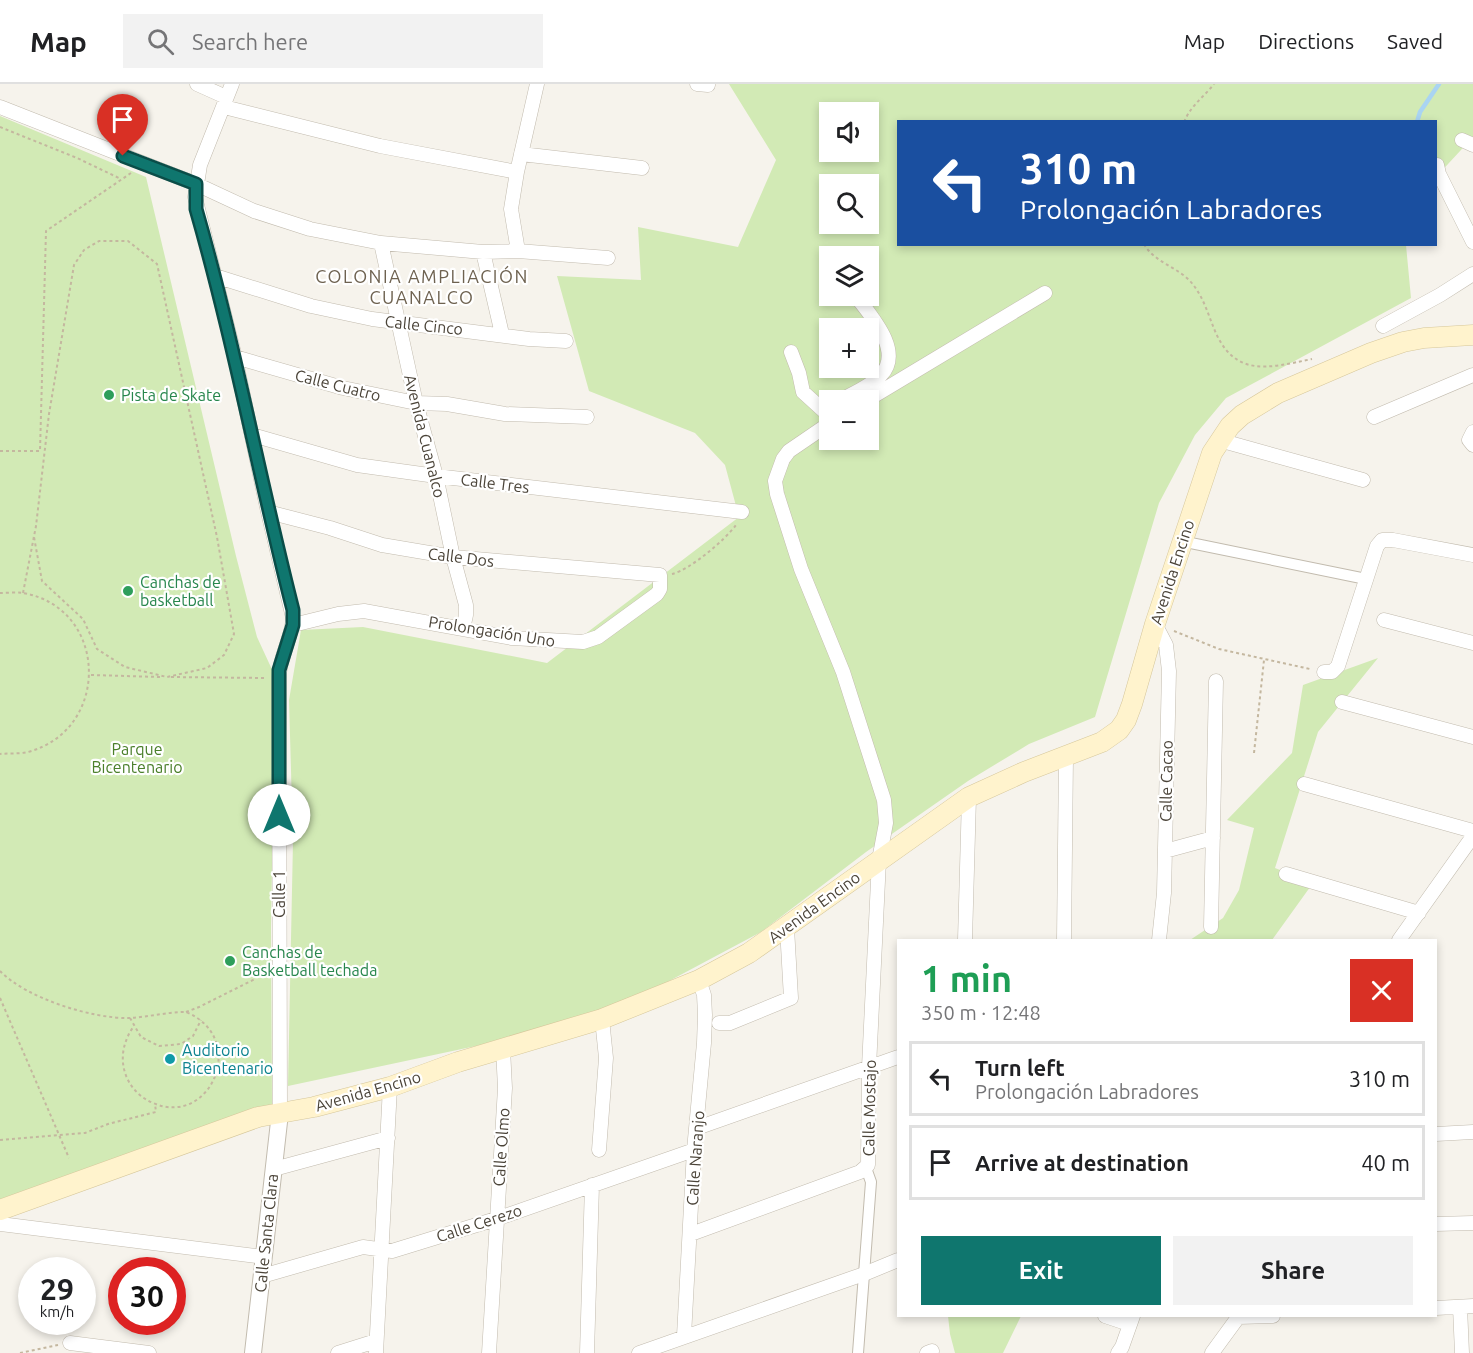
<!DOCTYPE html>
<html lang="en">
<head>
<meta charset="utf-8">
<style>
	body { margin:0; font-family:Ubuntu,sans-serif; background:#f2f2f2; color:#202124; height:100vh; display:flex; flex-direction:column; font-size:22px; white-space:nowrap }
	* { box-sizing:border-box; margin:0 }
	p { font-size:20px; color:#757577 }
	.icon { flex:none; width:33px; height:33px; fill:none; stroke:currentColor; stroke-width:2; stroke-linecap:round; stroke-linejoin:round }
	.map { position:relative; flex:1; overflow:hidden }
	.drawer { position:absolute; left:897px; top:855px; width:540px; height:378px; display:flex; flex-direction:column; background:#fff; border-radius:0px; box-shadow:0 3px 9px #0003 }
	.drawer>* { flex:none }
	.banner { position:absolute; left:897px; top:36px; width:540px; height:126px; border-radius:0px; box-shadow:0 3px 9px #0003; background:#1a4fa0; color:#fff; overflow:hidden }
	.buttons { position:absolute; left:819px; top:18px; display:grid; gap:12px }
	.buttons a { display:grid; place-items:center; width:60px; height:60px; border-radius:0px; background:#fff; box-shadow:0 3px 9px #0003; font-size:30px }
	.speed { position:absolute; left:18px; top:1173px; display:flex; gap:12px; font-size:30px; font-weight:700; text-align:center }
	.speed>* { display:grid; place-content:center; width:78px; height:78px; border-radius:50%; background:#fff; box-shadow:0 3px 9px #0003; line-height:1 }
	.speed small { font-size:15px; font-weight:400 }
	.speed .limit { border:9px solid #d22; background:#fff; color:#111 }
	.pin { position:absolute; display:grid; place-items:center; width:51px; height:51px; color:#fff; margin:-62px -26px; border-radius:50% 50% 50% 0; rotate:-45deg; box-shadow:0 0 6px #0007 }
	.pin .icon { rotate:45deg }
	.me { position:absolute; width:66px; margin:-33px; rotate:0deg; stroke-linejoin:round; filter:drop-shadow(0 0 4px #0008) }
	.turn { display:flex; align-items:center; gap:21px; height:126px; padding:0 24px; font-size:27px }
	.turn .icon { width:78px; height:78px; stroke-width:2.5 }
	.turn b { display:block; font-size:42px; line-height:51px }
	.round { display:grid; place-items:center; flex:none; width:63px; height:63px; border-radius:0px; background:#f2f2f2 }
	.summary { display:flex; align-items:center; justify-content:space-between; height:102px; padding:0 24px }
	h1 { font-size:36px; font-weight:700; line-height:45px; color:#1e9e55 }
	.primary-button { display:flex; gap:12px; margin-top:auto; padding:12px 24px }
	.primary-button a { flex:1; height:69px; border-radius:0px; background:#0f766e; color:#fff; font-size:24px; font-weight:700; line-height:69px; text-align:center }
	.primary-button a+a { background:#f2f2f2; color:#202124 }
	ul { padding:0; list-style:none }
	li { display:flex; align-items:center; gap:18px; height:75px; margin:0 12px 9px; padding:0 12px; border:3px solid #e0e0e0; border-radius:0px }
	li div { flex:1 }
	li b { display:block; font-size:22px }
	li em { font-style:normal }
	header { display:flex; align-items:center; gap:36px; box-sizing:border-box; height:84px; padding:0 30px; background:#fff; border-bottom:2px solid #e0e0e0 }
	header strong { font-size:28px }
	nav { display:flex; gap:33px; margin-inline-start:auto; font-size:21px }
	.search { width:420px; height:54px; background:#f2f2f2; display:flex; align-items:center; gap:15px; box-sizing:border-box; padding:0 21px; border-radius:0px; color:#757577; font-size:22px }
	.map>svg:first-child { display:block }
	.green { fill:#d2eab5; fill-rule:evenodd }
	.lines { fill:none; stroke-linecap:round; stroke-linejoin:round }
	.stream { stroke:#a9d4f2; stroke-width:4.5 }
	.pedestrian-casing { stroke:#c2bbae; stroke-width:12 }
	.minor-casing { stroke:#c2bbae; stroke-width:15 }
	.tertiary-casing { stroke:#c2bbae; stroke-width:18 }
	.secondary-casing { stroke:#d6c79b; stroke-width:21 }
	.path { stroke:#c4b79f; stroke-width:2; stroke-dasharray:3 3; stroke-linecap:butt }
	.pedestrian { stroke:#fff; stroke-width:10 }
	.minor { stroke:#fff; stroke-width:14 }
	.tertiary { stroke:#fff; stroke-width:16 }
	.secondary { stroke:#fff3cd; stroke-width:20 }
	.route-casing { stroke:#0a4d48; stroke-width:15 }
	.route { stroke:#0f766e; stroke-width:10 }
	.leisure-dot { fill:#2e9e5b; stroke:#fff; stroke-width:2 }
	.culture-dot { fill:#0f9aa8; stroke:#fff; stroke-width:2 }
	.labels { text-anchor:middle; dominant-baseline:central; stroke-width:4.5; stroke-linejoin:round; paint-order:stroke }
	.street-label { font-size:16px; fill:#4b4439; stroke:#fff }
	.leisure-label { font-size:16px; fill:#27864d; stroke:#fff; text-anchor:start }
	.park-label { font-size:16px; fill:#4a7f2a; stroke:#fff }
	.culture-label { font-size:16px; fill:#0d838f; stroke:#fff; text-anchor:start }
	.neighbourhood-label { font-size:18px; letter-spacing:1.5px; fill:#6e6250; stroke:#fff }
</style>
</head>
<body>
<header>
<strong>Map</strong>
<div class="search"><svg class="icon" aria-label="search" viewBox="0 0 24 24"><circle cx="10" cy="10" r="6"/><path d="M15 15l6 6"/></svg>Search here</div>
<nav><a>Map</a><a>Directions</a><a>Saved</a></nav>
</header>
<div class="map">
<svg width="1473" height="1269" viewBox="0 0 1473 1269">
	<rect width="100%" height="100%" fill="#f6f3ec"/>
	<!-- green -->
	<path class="green" d="M729,0h744v53l-37,40v-55h-538v122l508,1 5,53 -185,100 -31,37 -36,68 -64,214 -66,27 -61,37 -102,71 -105,80 -167,89 -306,65 5,-245 -4,-141 12,-70 62,-3 184,36 192,-146 -14,-52 -30,-32 -106,-42 -32,-115 84,4 -3,-53 100,20 38,-87zM830,28h38v40h-38zM830,100h38v40h-38zM830,172h38v40h-38zM830,244h38v40h-38zM830,316h38v40h-38z
		M0,32l146,61 90,379 21,81 18,39 -4,252 1,176 -272,96z
		M1378,574l-60,74 -43,136 38,15 -41,57h-82l33,-22 16,-28 15,-62 -27,-8 65,-67 11,-68z
		M948,1232h73l-18,37h-48l-5,-19z"/>
	<g class="lines">
		<!-- stream -->
		<path class="stream" d="M1417,38l3,-10 19,-28"/>
		<defs>
			<path id="pedestrian" d="M1181,457l185,38
				M858,1269l13,-171 -5,-14"/>
			<path id="minor" d="M197,0l29,13
				M232,0l-32,81 -5,32 40,160 33,155 25,106c-1,21 -14,39 -14,60l1,435
				M697,0l11,1
				M0,23l196,77 58,27 56,18 71,14 102,9 35,-1 90,7
				M224,23l156,39 137,26
				M1462,56l11,5
				M521,70l121,14
				M1437,81l2,9 34,68
				M381,159l35,160 20,73 17,81 13,48v10l-3,14
				M518,167l-7,-42 6,-37 20,-88
				M483,168l19,82
				M215,192l96,30 61,13 157,20 37,2
				M1383,242l57,-31 33,-21
				M791,268l8,21 4,19 22,20
				M235,273l108,31 73,15 31,1 58,10 82,3
				M841,316c13,-7 30,-14 40,-25 23,-24 -11,-60 -25,-79
				M867,316l178,-107
				M1374,333l99,-42
				M1473,348l-4,8 4,5
				M252,351l105,30 79,11 306,36
				M1219,356l144,40
				M268,428l62,16 52,17 71,12 207,18v14l-3,5 -59,43 -15,5 -71,-4 -148,-27 -26,3 -45,11
				M1384,536l89,23
				M1155,540l11,21 3,26 -5,222 -5,47
				M1324,588h8l6,-6 39,-120 5,-6h11l80,15
				M1342,618l131,35
				M1304,700l169,47
				M1165,767l48,-13
				M1286,790l133,39
				M1211,843l5,-246
				M965,856l4,-143
				M1064,856l2,-184
				M1399,856l74,-104
				M719,939h11l61,-25 -4,-70
				M697,1044l201,-71
				M1436,1050l37,-2
				M599,1066l7,-92 -4,-39
				M274,1085l114,-31
				M0,1140l264,33
				M1436,1140l37,-1
				M691,1150l169,-62 8,-7 1,-98 10,-207 7,-37 -2,-23 -41,-128 -42,-103 -24,-75 -2,-13 8,-22 6,-8 41,-28
				M262,1192l101,-29 29,4 104,-32 198,-69
				M1460,1223l2,46
				M1436,1224l37,-2
				M1105,1232l24,8
				M1238,1233l35,-1
				M684,1252l10,-186 10,-107 1,-28 -1,-20 -5,-15
				M70,1259l79,10
				M338,1269l38,-12
				M376,1269l14,-266
				M489,1269l16,-265 -2,-39
				M587,1269l5,-168
				M639,1269l225,-79 34,-14
				M927,1269l5,-2
				M1118,1269l4,-6 11,-31
				M1212,1269l27,-37"/>
			<path id="tertiary" d="M253,1269l27,-240"/>
			<path id="secondary" d="M0,1126l258,-93 56,-10 76,-20 68,-25 144,-43 97,-39 50,-27 220,-156 55,-25 78,-30 17,-12 7,-10 6,-16 23,-80 57,-171 18,-27 12,-11 36,-22 93,-40 32,-11 21,-4 49,-3"/>
		</defs>
		<!-- pedestrian casing -->
		<use href="#pedestrian" class="pedestrian-casing"/>
		<!-- minor casing -->
		<use href="#minor" class="minor-casing"/>
		<!-- tertiary casing -->
		<use href="#tertiary" class="tertiary-casing"/>
		<!-- secondary casing -->
		<use href="#secondary" class="secondary-casing"/>
		<!-- path -->
		<path class="path" d="M1184,38c7,-17 20,-25 30,-38
			M0,43l77,31 44,21
			M1144,160c10,18 33,23 46,37 12,13 17,30 23,45 20,53 55,42 99,33
			M0,367h40l6,-220 85,-58
			M672,490c18,-4 54,-35 64,-49
			M0,509c7,0 16,-1 23,0 86,15 88,137 5,159 -9,2 -19,1 -28,2
			M23,509l13,-67 13,-112 25,-149 10,-15 15,-9h29l29,23 60,273 17,97 -10,21 -17,13 -40,9 -42,-10 -28,-18 -14,-30 -41,-38 -8,-44
			M1174,547l45,18 91,20
			M91,591l69,2
			M171,593l94,1
			M1254,669l10,-93
			M0,887c26,27 92,48 130,47 18,-1 37,-6 56,-6 63,26 25,116 -33,91 -12,-5 -21,-14 -26,-25 -8,-18 -4,-37 7,-52
			M0,914l69,160
			M186,928l13,-5 56,-28
			M130,934l11,19 18,9 22,-2 12,-8 8,-16
			M0,1056l85,-7 23,-9 48,-12 -1,-8
			M20,1269l38,-8"/>
		<!-- pedestrian -->
		<use href="#pedestrian" class="pedestrian"/>
		<!-- minor -->
		<use href="#minor" class="minor"/>
		<!-- tertiary -->
		<use href="#tertiary" class="tertiary"/>
		<!-- secondary -->
		<use href="#secondary" class="secondary"/>
	</g>
	<g class="lines">
		<defs>
			<path id="route" d="M123,72l73,28v25c38,132 63,268 97,401v15l-14,45v145"/>
		</defs>
		<!-- route casing -->
		<use href="#route" class="route-casing"/>
		<!-- route -->
		<use href="#route" class="route"/>
	</g>
	<!-- markers -->
	<g class="leisure-dot">
		<circle cx="109" cy="311" r="6"/>
		<circle cx="128" cy="507" r="6"/>
		<circle cx="230" cy="877" r="6"/>
	</g>
	<circle class="culture-dot" cx="170" cy="975" r="6"/>
	<g class="labels">
		<!-- street labels -->
		<g class="street-label">
			<text transform="translate(424 241) rotate(6)">Calle Cinco</text>
			<text transform="translate(338 301) rotate(14)">Calle Cuatro</text>
			<text transform="translate(425 352) rotate(76)">Avenida Cuanalco</text>
			<text transform="translate(495 399) rotate(7)">Calle Tres</text>
			<text transform="translate(461 473) rotate(7)">Calle Dos</text>
			<text transform="translate(1172 488) rotate(-72)">Avenida Encino</text>
			<text transform="translate(492 547) rotate(9)">Prolongación Uno</text>
			<text transform="translate(1166 697) rotate(-89)">Calle Cacao</text>
			<text transform="translate(279 810) rotate(-90)">Calle 1</text>
			<text transform="translate(814 823) rotate(-36)">Avenida Encino</text>
			<text transform="translate(368 1007) rotate(-16)">Avenida Encino</text>
			<text transform="translate(869 1024) rotate(-89)">Calle Mostajo</text>
			<text transform="translate(501 1063) rotate(-86)">Calle Olmo</text>
			<text transform="translate(695 1074) rotate(-86)">Calle Naranjo</text>
			<text transform="translate(479 1139) rotate(-18)">Calle Cerezo</text>
			<text transform="translate(266 1149) rotate(-84)">Calle Santa Clara</text>
		</g>
		<!-- leisure labels -->
		<g class="leisure-label">
			<text x="121" y="311">Pista de Skate</text>
			<text x="140" y="498">Canchas de<tspan x="140" dy="18">basketball</tspan></text>
			<text x="242" y="868">Canchas de<tspan x="242" dy="18">Basketball techada</tspan></text>
		</g>
		<!-- park labels -->
		<g class="park-label">
			<text x="137" y="665">Parque<tspan x="137" dy="18">Bicentenario</tspan></text>
		</g>
		<!-- culture labels -->
		<g class="culture-label">
			<text x="182" y="966">Auditorio<tspan x="182" dy="18">Bicentenario</tspan></text>
		</g>
		<!-- neighbourhood labels -->
		<g class="neighbourhood-label">
			<text x="422" y="192">COLONIA AMPLIACIÓN<tspan x="422" dy="21">CUANALCO</tspan></text>
		</g>
	</g>
</svg>
<div class="buttons">
<a><svg class="icon" aria-label="sound" viewBox="0 0 24 24"><path d="M4 9h4l5-4v14l-5-4H4zM17 9q2 3 0 6"/></svg></a>
<a><svg class="icon" aria-label="search" viewBox="0 0 24 24"><circle cx="10" cy="10" r="6"/><path d="M15 15l6 6"/></svg></a>
<a><svg class="icon" aria-label="layers" viewBox="0 0 24 24"><path d="M12 4l9 5-9 5-9-5zM3 14l9 5 9-5"/></svg></a>
<a>+</a>
<a>−</a>
</div>
<div class="speed"><div>29<small>km/h</small></div><div class="limit">30</div></div>
<div class="pin" style="left:123px;top:72px;background:#d93025"><svg class="icon" aria-label="arrive" viewBox="0 0 24 24"><path d="M6 21V4h12l-3 4 3 4H6"/></svg></div>
<svg class="me" style="left:279px;top:731px" viewBox="-20 -20 40 40"><circle r="19" fill="#fff"/><path d="M0-13L10 11 0 6-10 11z" fill="#0f766e"/></svg>
<div class="banner">
<div class="turn"><svg class="icon" aria-label="left" viewBox="0 0 24 24"><path d="M17 20v-9H6M10 6l-5 5 5 5"/></svg><div><b>310 m</b>Prolongación Labradores</div></div>
</div>
<section class="drawer">
<div class="summary"><div><h1>1 min</h1><p>350 m · 12:48</p></div><a class="round" style="background:#d93025;color:#fff"><svg class="icon" aria-label="close" viewBox="0 0 24 24"><path d="M6 6l12 12M18 6L6 18"/></svg></a></div>
<ul>
<li><svg class="icon" aria-label="left" viewBox="0 0 24 24"><path d="M17 20v-9H6M10 6l-5 5 5 5"/></svg><div><b>Turn left</b><p>Prolongación Labradores</p></div><em>310 m</em></li>
<li><svg class="icon" aria-label="arrive" viewBox="0 0 24 24"><path d="M6 21V4h12l-3 4 3 4H6"/></svg><div><b>Arrive at destination</b></div><em>40 m</em></li>
</ul>
<div class="primary-button"><a>Exit</a><a>Share</a></div>
</section>
</div>
</body>
</html>
